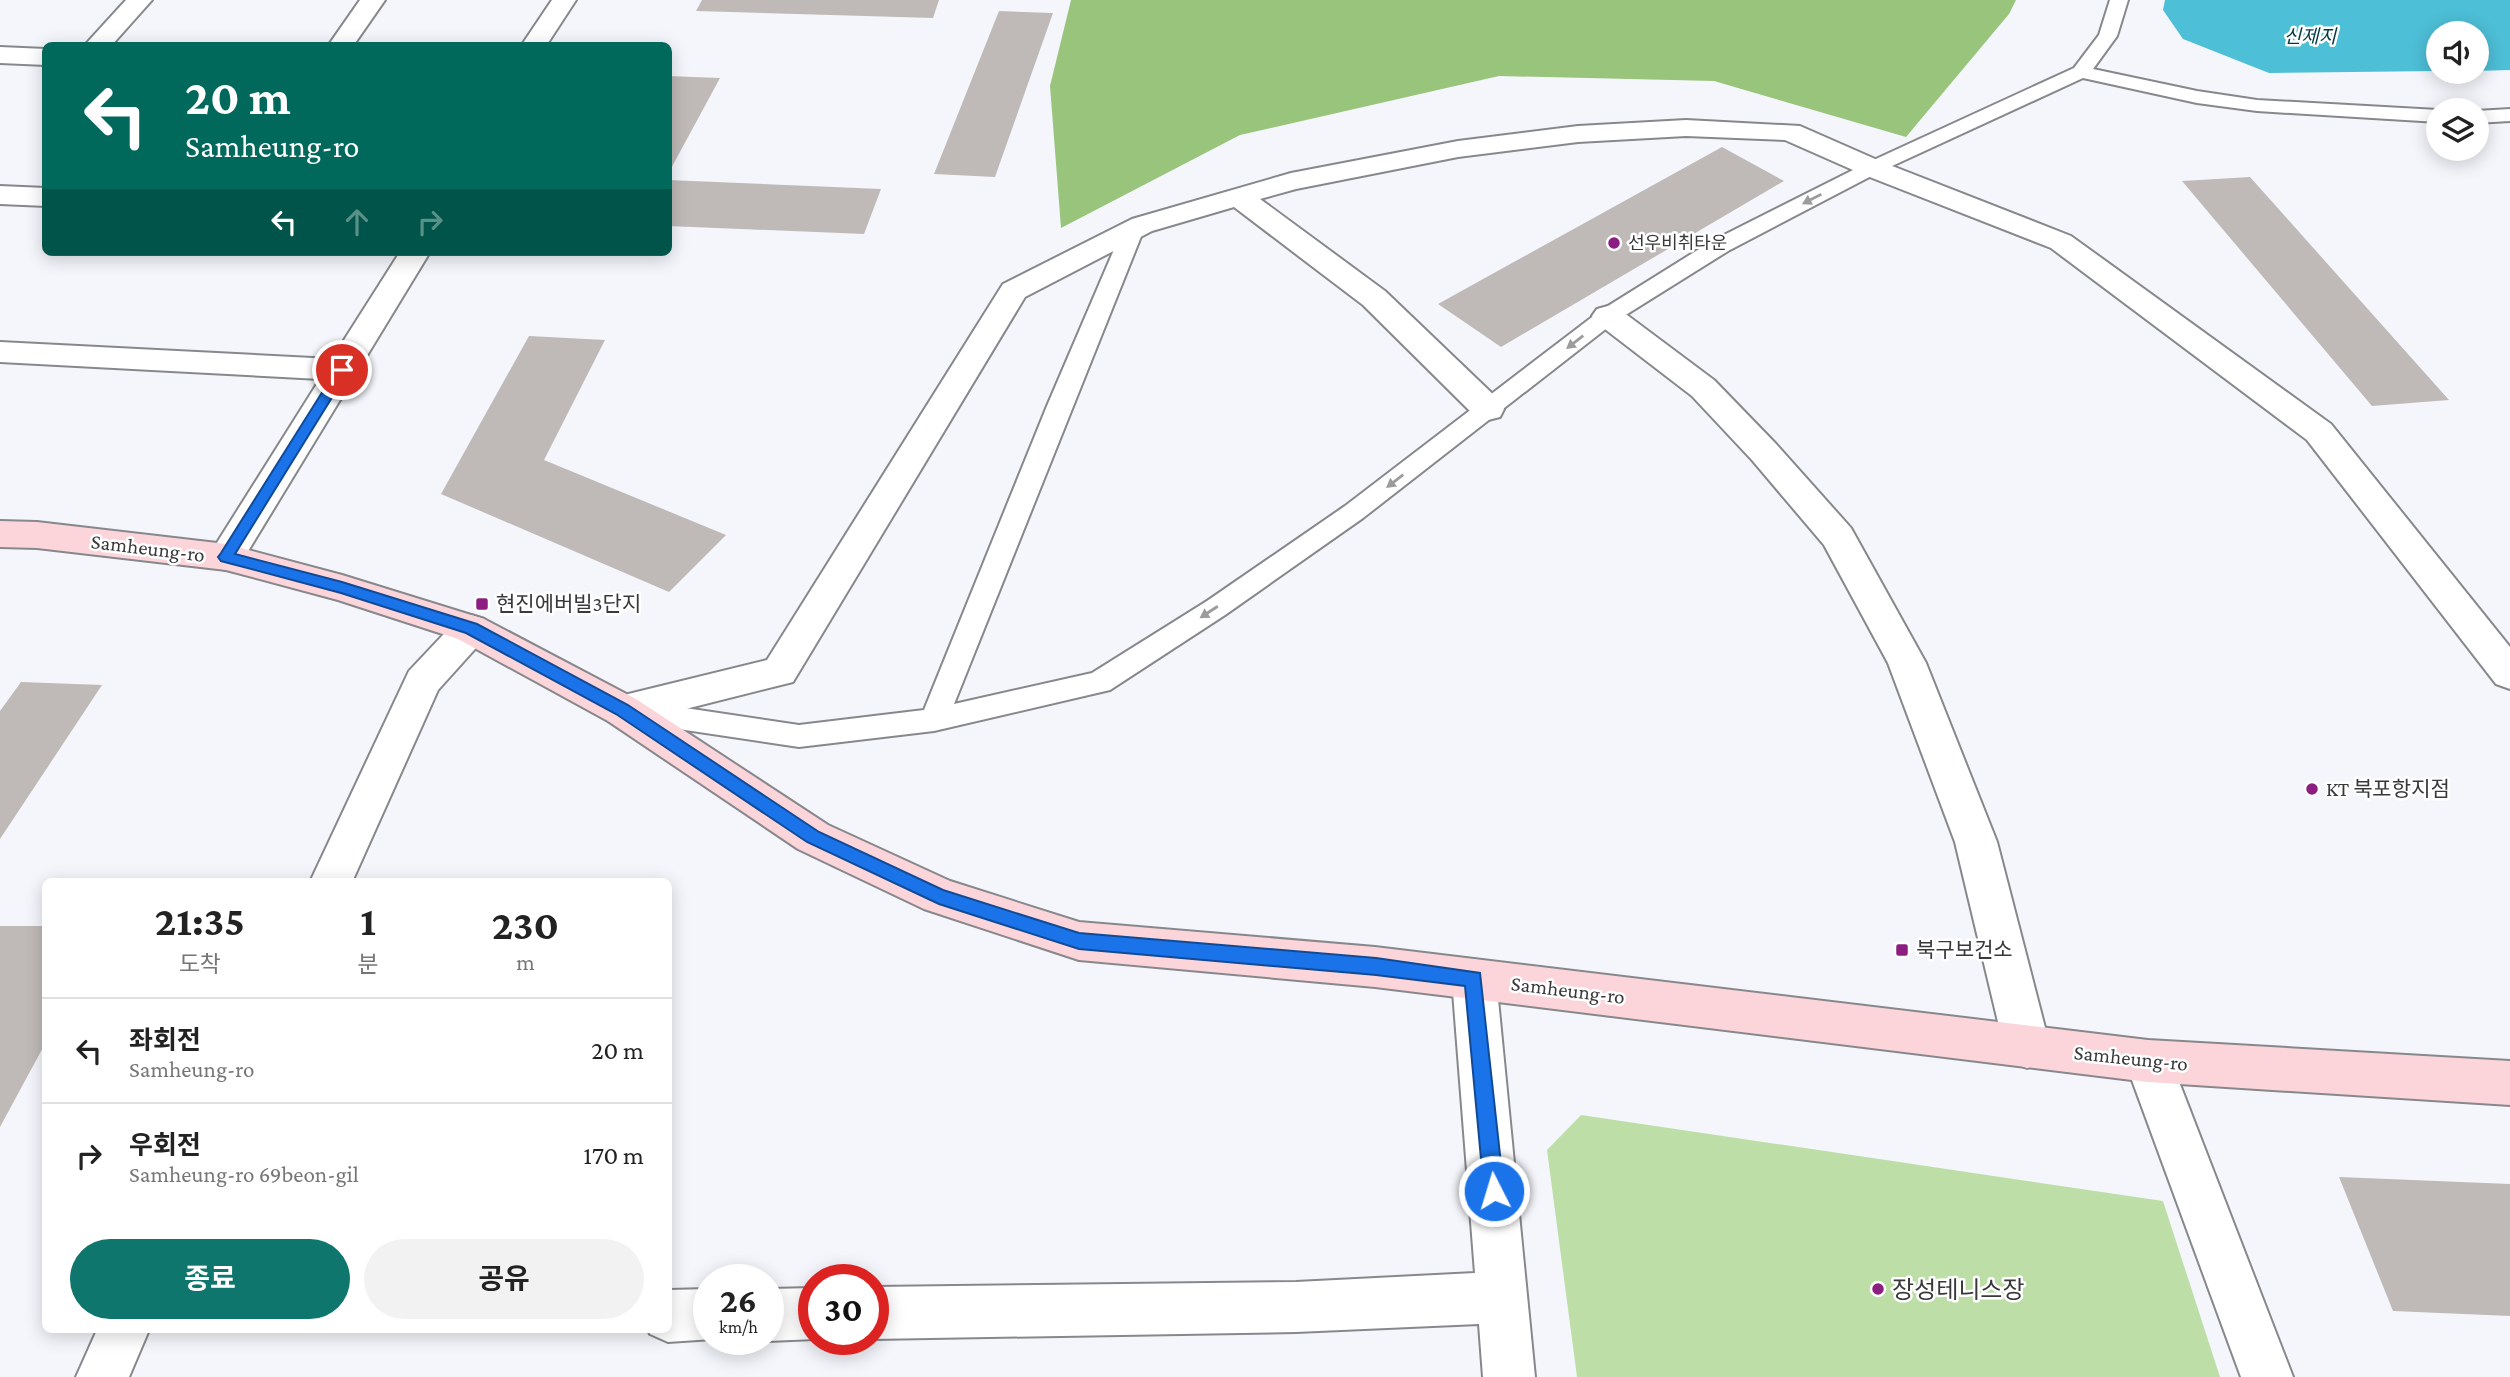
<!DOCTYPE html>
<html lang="ko">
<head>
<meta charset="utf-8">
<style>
	body { margin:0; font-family:"Crimson Pro","Noto Sans KR",serif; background:#f2f2f2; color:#222; height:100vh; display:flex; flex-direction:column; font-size:26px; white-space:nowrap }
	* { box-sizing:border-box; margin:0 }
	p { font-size:23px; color:#767676 }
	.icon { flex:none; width:38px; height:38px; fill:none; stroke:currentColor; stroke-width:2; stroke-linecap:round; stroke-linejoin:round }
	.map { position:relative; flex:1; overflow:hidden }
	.details { position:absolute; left:42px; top:878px; width:630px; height:455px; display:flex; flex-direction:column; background:#fff; border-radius:10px; box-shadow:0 4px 18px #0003 }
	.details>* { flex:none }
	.top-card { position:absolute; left:42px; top:42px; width:630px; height:214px; border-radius:10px; box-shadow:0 4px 18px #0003; background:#00695c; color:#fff; overflow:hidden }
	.controls { position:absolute; left:2426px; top:21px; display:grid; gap:14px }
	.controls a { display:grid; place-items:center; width:63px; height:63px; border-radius:50%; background:#fff; box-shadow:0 4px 18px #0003; font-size:35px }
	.speed { position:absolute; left:693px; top:1264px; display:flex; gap:14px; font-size:35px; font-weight:700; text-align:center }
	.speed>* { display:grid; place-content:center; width:91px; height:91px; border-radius:50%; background:#fff; box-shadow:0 4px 18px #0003; line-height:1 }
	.speed small { font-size:18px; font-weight:400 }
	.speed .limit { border:10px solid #d22; background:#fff; color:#111 }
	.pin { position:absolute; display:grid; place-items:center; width:60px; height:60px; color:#fff; margin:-30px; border:4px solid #fff; border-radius:50%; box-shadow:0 2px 7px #0007 }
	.me { position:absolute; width:77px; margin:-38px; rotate:355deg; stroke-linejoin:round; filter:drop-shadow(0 0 5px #0008) }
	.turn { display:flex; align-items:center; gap:24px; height:147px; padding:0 28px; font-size:32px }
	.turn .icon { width:91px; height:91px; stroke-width:2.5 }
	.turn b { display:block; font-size:49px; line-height:60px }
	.lanes { display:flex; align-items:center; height:66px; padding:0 28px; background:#0003; justify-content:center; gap:35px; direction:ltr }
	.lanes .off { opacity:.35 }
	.eta { display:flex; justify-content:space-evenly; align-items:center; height:119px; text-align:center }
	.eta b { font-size:42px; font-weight:700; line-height:49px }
	.cta { display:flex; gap:14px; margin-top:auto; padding:14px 28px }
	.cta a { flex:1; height:80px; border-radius:42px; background:#0f766e; color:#fff; font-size:28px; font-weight:700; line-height:80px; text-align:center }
	.cta a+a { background:#f2f2f2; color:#222 }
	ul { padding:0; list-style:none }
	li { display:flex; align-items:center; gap:21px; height:105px; padding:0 28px; border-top:2px solid #e0e0e0 }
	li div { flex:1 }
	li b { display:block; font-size:26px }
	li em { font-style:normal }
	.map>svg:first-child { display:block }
	.green { fill:#bddfa7 }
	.forest { fill:#99c47c }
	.water { fill:#4dbfd7 }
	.building { fill:#bfbab8 }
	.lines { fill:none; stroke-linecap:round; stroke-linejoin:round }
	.lane-casing { stroke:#87888c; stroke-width:4 }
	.street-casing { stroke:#87888c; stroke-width:4 }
	.secondary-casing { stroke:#87888c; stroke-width:4 }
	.lane { fill:#fff; fill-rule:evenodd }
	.street { fill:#fff; fill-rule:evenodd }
	.secondary { fill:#fbd5da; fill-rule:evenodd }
	.oneway { fill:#9c9c9d }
	.route { fill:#1a73e8; stroke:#114b97; stroke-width:2 }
	.poi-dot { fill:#8c1e81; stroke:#fff; stroke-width:2.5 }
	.labels { text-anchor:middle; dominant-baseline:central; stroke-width:5; stroke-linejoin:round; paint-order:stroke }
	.far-poi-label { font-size:18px; fill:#39393b; stroke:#fff; text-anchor:start }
	.far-water-label { font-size:19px; font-style:italic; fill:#033a44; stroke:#fff }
	.street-label { font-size:21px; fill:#39393b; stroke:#fff }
	.poi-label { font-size:21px; fill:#39393b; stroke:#fff; text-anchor:start }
	.near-poi-label { font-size:24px; fill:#39393b; stroke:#fff; text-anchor:start }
</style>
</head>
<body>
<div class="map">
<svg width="2510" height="1377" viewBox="0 0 2510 1377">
	<rect width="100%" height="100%" fill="#f5f6fb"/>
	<!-- green -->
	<path class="green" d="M1581,1115l582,86 57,176h-643l-30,-227z"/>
	<!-- forest -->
	<path class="forest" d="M1071,0h945l-7,14 -103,123 -192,-56 -215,-5 -259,59 -179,93 -11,-142z"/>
	<!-- water -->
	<path class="water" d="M2165,0h345v70l-34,1v-38h-38v38l-169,2 -86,-34 -20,-29z"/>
	<!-- building -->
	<path class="building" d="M702,0h237l-6,18 -237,-7z
		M999,11l54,2 -58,164 -61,-3z
		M668,76l52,2 -52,96z
		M1722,147l62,34 -283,166 -63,-43z
		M2250,177l199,223 -77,6 -190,-225z
		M668,180l213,9 -17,45 -196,-8z
		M529,336l76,4 -61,120 182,75 -57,57 -228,-98z
		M21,682l81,3 -102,154v-128z
		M0,926h46v116l-46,85z
		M2339,1177l171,7v132l-117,-5z"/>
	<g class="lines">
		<defs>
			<path id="lane" d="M2110,0h18l-11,36 -24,33 104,22 60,9 181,10v12l-181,-11 -60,-8 -114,-25 -204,94 -151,79 -112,70 -253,197 -138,97 -115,75 -176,41 -135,16 -174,-26 -10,-3 -4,-8 4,-8 10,-3 174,26 125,-15 123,-304 78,-182h16l3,5 -190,475 138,-31 115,-72 138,-95 255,-195 112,-70 153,-77 209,-96 25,-33z
				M2510,109v12l-34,2v-12z"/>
			<path id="street" d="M126,0h26l-41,46h-27z
				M360,0h25l-32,46h-25z
				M552,0h24l-30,46h-25z
				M0,47l46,2v16l-46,-2z
				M1686,120l114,6 82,36 189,74 260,188 179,223v42l-14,-5 -189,-244 -256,-192 -189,-74 -77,-34 -99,-4 -108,6 -120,15 -162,32 -36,10 125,92 115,110 4,8 -4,8 -12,3 -12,-3 -113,-112 -129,-98 -82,24 -127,66 -232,385 -171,43 -14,-4 -5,-11 5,-11 159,-39 236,-376 129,-65 159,-46 167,-32 120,-15z
				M0,186l46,2v18l-46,-2z
				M400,252h30l-191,314 -13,4 -13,-4 -5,-9 112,-178 -320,-17v-20l332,17z
				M1608,306l11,3 95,71 62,64 75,84 75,135 71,179 53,205 -7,15 -16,6 -16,-6 -7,-15 -49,-205 -67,-179 -64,-118 -72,-85 -60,-64 -95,-73 -5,-7 5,-7z
				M471,615l13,4 6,10 -6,10 -46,51 -86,192h-42l99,-211 49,-52z
				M1474,959l16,6 6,14 39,398h-52l-4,-53 -183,8 -423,7v-52l423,-5 179,-9 -23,-294 6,-14z
				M2148,1040l16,6 7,15 122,316h-52l-116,-316 7,-15z
				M814,1288v51h2l-48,2 -4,-2h4v-50z
				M709,1289v50h4l-45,3 -18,-8 -2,-4h20v-40z
				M97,1330h52l-20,47h-53z"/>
			<path id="secondary" d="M0,521l37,1 189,22 116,31 142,44 152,80 192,126 122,56 129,41 296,25 773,93 362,21v44l-362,-23 -773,-95 -296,-27 -155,-51 -126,-60 -190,-128 -150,-82 -120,-39 -112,-30 -189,-22 -37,-1z"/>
		</defs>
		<!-- lane casing -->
		<use href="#lane" class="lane-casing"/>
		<!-- street casing -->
		<use href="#street" class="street-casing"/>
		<!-- secondary casing -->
		<use href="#secondary" class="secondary-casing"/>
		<!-- lane -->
		<use href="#lane" class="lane"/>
		<!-- street -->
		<use href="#street" class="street"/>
		<!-- secondary -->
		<use href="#secondary" class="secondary"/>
	</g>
	<!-- one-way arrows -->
	<defs><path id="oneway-solid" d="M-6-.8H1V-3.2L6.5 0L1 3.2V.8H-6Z" transform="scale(1.75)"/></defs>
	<g class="oneway">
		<use href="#oneway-solid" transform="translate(1812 199) rotate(153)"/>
		<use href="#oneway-solid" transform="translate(1575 342) rotate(142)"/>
		<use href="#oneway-solid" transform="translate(1395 481) rotate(142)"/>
		<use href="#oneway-solid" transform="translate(1209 612) rotate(147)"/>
	</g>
	<!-- route -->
	<path class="route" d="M342,366l7,4 -114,184 107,28 135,42 151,81 191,127 124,58 136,43 297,25 104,15 24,218 -3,7 -7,3 -7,-3 -3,-7 -19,-205 -89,-11 -297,-26 -140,-45 -132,-62 -191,-128 -150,-81 -125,-40 -120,-32 -3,-4 3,-4 117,-186z"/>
	<!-- markers -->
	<g class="poi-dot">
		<circle cx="1614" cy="243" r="7"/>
		<rect x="475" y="597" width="14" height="14" rx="3.5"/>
		<circle cx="2312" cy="789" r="7"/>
		<rect x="1895" y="943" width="14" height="14" rx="3.5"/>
		<circle cx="1878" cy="1289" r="7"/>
	</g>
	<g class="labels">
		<!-- far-poi labels -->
		<g class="far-poi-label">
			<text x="1628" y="243">선우비취타운</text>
		</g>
		<!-- far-water labels -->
		<g class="far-water-label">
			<text x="2310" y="36">신제지</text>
		</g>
		<!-- street labels -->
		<g class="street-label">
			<text transform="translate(148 548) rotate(7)">Samheung-ro</text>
			<text transform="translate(1568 990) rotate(7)">Samheung-ro</text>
			<text transform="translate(2131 1058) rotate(6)">Samheung-ro</text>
		</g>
		<!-- poi labels -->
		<g class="poi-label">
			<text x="496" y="604">현진에버빌3단지</text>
			<text x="2326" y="789">KT 북포항지점</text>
			<text x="1916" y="950">북구보건소</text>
		</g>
		<!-- near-poi labels -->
		<g class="near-poi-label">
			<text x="1892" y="1289">장성테니스장</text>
		</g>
	</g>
</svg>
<div class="controls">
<a><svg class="icon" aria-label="sound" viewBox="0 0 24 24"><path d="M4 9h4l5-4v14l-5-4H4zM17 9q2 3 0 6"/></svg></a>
<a><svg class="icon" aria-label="layers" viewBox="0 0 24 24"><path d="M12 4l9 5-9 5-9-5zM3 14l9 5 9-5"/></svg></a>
</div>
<div class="speed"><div>26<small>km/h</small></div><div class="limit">30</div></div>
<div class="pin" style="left:342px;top:370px;background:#d93025"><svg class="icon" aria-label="arrive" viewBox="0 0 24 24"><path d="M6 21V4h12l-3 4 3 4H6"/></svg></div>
<svg class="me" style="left:1494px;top:1191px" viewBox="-20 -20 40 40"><circle r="17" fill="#1a73e8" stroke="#fff" stroke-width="3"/><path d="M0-11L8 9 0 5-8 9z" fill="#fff"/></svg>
<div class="top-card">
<div class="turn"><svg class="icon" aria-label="left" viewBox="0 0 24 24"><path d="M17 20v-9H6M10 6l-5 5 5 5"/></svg><div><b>20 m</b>Samheung-ro</div></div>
<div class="lanes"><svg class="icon" aria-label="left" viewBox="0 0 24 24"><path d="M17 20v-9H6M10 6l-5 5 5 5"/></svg><svg class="icon off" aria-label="ahead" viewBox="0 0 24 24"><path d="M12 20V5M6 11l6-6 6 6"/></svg><svg class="icon off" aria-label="right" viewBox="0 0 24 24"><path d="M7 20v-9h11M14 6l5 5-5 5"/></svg></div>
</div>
<section class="details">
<div class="eta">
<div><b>21:35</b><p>도착</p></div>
<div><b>1</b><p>분</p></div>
<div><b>230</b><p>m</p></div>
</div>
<ul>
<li><svg class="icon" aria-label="left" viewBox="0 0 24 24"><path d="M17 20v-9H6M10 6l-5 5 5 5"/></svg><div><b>좌회전</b><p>Samheung-ro</p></div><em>20 m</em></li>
<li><svg class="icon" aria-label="right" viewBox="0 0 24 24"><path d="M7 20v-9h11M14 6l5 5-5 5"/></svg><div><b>우회전</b><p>Samheung-ro 69beon-gil</p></div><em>170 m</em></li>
</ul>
<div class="cta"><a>종료</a><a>공유</a></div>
</section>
</div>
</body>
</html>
